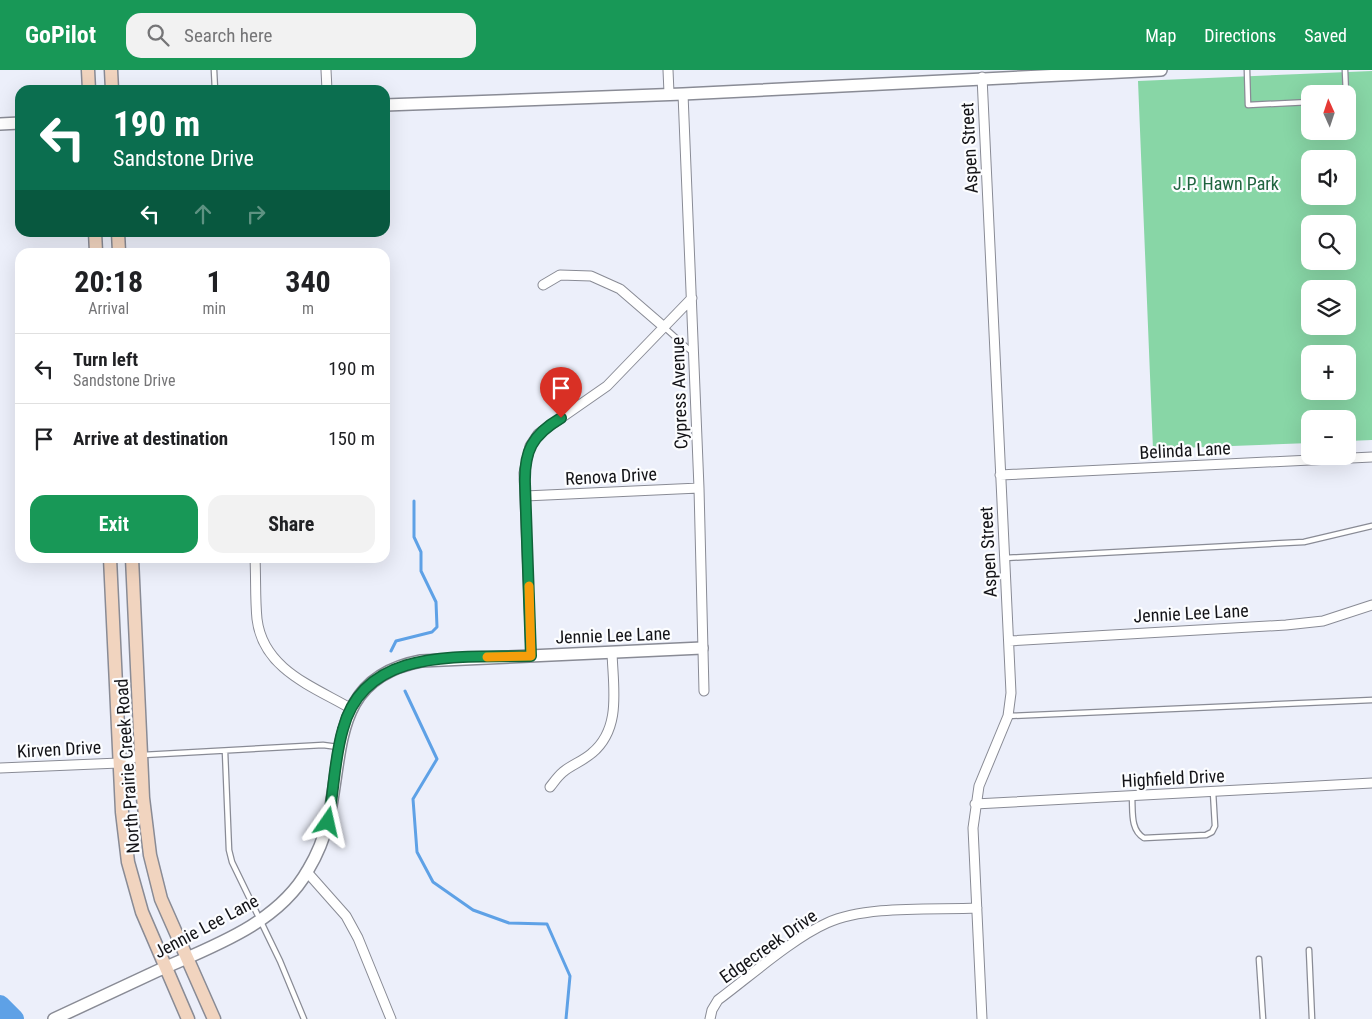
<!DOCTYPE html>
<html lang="en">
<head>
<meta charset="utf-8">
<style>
	body { margin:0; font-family:"Roboto Condensed",sans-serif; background:#f2f2f2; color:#202124; height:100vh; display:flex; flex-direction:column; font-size:19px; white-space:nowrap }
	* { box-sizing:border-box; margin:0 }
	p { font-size:16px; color:#757577 }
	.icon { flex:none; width:28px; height:28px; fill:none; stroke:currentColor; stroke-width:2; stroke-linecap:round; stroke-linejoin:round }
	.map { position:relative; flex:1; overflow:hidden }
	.drawer { position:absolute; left:15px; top:178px; width:375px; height:315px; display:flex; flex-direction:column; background:#fff; border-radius:15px; box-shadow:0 5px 20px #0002 }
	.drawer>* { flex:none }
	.top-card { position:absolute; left:15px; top:15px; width:375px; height:152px; border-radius:15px; box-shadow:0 5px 20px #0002; background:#0b6e4f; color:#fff; overflow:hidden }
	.needle { width:32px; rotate:357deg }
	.buttons { position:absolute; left:1301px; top:15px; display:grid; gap:10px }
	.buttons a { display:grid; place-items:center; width:55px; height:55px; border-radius:10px; background:#fff; box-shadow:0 5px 20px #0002; font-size:25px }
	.pin { position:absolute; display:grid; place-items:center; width:42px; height:42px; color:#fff; margin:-51px -21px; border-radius:50% 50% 50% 0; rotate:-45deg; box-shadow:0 0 5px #0007 }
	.pin .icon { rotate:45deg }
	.me { position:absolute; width:55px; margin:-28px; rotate:11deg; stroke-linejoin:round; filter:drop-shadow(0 0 4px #0008) }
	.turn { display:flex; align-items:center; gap:18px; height:105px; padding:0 15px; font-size:22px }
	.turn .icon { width:65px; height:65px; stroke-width:2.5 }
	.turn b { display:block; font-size:35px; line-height:42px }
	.lanes { display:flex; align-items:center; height:48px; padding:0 15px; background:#0003; justify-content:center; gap:25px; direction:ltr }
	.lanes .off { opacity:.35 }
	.eta { display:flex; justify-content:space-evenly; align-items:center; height:85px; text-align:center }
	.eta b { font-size:30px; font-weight:700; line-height:35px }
	.cta { display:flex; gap:10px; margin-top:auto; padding:10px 15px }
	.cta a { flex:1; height:58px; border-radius:15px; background:#189857; color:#fff; font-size:20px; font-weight:700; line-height:58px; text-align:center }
	.cta a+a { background:#f2f2f2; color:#202124 }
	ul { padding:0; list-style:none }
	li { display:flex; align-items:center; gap:15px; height:70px; padding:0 15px; border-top:1px solid #e0e0e0 }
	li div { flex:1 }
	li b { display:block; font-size:19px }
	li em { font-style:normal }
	header { display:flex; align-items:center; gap:30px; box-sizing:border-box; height:70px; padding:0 25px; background:#189857; color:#fff }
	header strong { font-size:24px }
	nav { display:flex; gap:28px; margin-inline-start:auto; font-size:18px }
	.search { width:350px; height:45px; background:#f2f2f2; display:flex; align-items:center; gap:12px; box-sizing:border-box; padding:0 18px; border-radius:15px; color:#757577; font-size:19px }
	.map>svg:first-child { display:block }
	.green { fill:#88d6a6; fill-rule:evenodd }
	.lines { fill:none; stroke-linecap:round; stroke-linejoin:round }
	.stream { stroke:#5ea1e6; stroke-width:3 }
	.river { stroke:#5ea1e6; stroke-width:20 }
	.service-casing { stroke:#898b95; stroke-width:7 }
	.minor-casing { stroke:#898b95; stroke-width:11 }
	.tertiary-casing { stroke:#898b95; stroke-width:14 }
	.secondary-casing { stroke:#898b95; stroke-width:15 }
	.service { stroke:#fff; stroke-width:4.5 }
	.minor { stroke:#fff; stroke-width:9 }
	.tertiary { stroke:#fff; stroke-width:11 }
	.secondary { stroke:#f1d4bf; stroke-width:12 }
	.route-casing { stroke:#106339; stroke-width:12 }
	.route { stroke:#189857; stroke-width:9 }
	.slow { stroke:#f59e0b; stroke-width:9 }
	.labels { text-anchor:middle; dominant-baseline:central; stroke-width:4.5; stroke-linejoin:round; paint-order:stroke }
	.street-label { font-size:18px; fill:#131317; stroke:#fcfdff }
	.park-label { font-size:18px; fill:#1f643f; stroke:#fcfdff }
</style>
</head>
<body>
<header>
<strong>GoPilot</strong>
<div class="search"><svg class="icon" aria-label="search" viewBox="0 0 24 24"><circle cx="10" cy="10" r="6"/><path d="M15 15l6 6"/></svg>Search here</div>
<nav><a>Map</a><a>Directions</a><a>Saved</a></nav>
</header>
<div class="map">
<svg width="1372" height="949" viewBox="0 0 1372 949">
	<rect width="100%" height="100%" fill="#eceffa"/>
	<!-- green -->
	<path class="green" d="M1372,1v369l-24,1v-22h-38v24l-157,6 -15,-368zM1310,24h38v37h-38zM1310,89h38v37h-38zM1310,154h38v37h-38zM1310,219h38v37h-38zM1310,284h38v37h-38z"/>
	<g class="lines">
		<!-- stream -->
		<path class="stream" d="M391,581l5,-10 36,-9 5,-5 -1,-25 -15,-31v-19l-7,-15v-36
			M405,621l32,68 -24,40 4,53 16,30 40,28 36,13 38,1 23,52 -4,43"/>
		<!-- river -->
		<path class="river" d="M0,935l14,14"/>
		<defs>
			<path id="service" d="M214,0l1,20
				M1247,0l1,35 62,-3
				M1345,0l1,24
				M664,257l29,26
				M1005,488l299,-16 68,-16
				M1008,646l364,-16
				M225,681l4,99 3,12 48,99 24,58
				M143,685l180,-10 15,2
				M1132,727c1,14 -2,33 12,41l62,-3 6,-3 3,-6 -2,-34
				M1309,880l3,69
				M1259,889l4,60"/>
			<path id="minor" d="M326,0l1,20
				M668,0l1,23
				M683,24l16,394 5,203
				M543,215l17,-10 31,1 29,13 44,38
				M1000,405l372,-18
				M525,426l174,-8
				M255,488c1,20 0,41 2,61 6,50 55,67 93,89
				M1009,571l277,-16 37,-4 49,-16
				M531,586l-7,-183 6,-27 8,-12 69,-48 85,-88
				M0,698l119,-5 22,-8
				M550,717c4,-5 8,-11 13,-15 8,-7 20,-11 29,-19 30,-25 21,-66 20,-101
				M975,734l397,-21
				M307,802l39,44 12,22 33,81
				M710,949l2,-9 6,-10c31,-23 75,-62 109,-77 39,-18 106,-13 150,-15
				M982,949l-9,-191 6,-42 29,-70 3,-23 -29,-616"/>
			<path id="tertiary" d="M385,35l298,-11 478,-24
				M0,54l20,-1
				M54,949c35,-16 69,-32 103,-48 54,-24 121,-47 151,-101 9,-15 16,-32 20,-49 16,-70 3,-143 93,-160l281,-13"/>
			<path id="secondary" d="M88,0l1,20
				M111,0l1,20
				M95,162l1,20
				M118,162l1,20
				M110,488l12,254 6,50 14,50 46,107
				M132,488l11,240 7,57 11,44 53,120"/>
		</defs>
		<!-- service casing -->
		<use href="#service" class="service-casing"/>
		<!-- minor casing -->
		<use href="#minor" class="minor-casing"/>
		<!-- tertiary casing -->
		<use href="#tertiary" class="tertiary-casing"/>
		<!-- secondary casing -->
		<use href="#secondary" class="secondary-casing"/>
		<!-- service -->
		<use href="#service" class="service"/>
		<!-- minor -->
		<use href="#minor" class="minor"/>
		<!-- tertiary -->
		<use href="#tertiary" class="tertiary"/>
		<!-- secondary -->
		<use href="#secondary" class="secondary"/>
	</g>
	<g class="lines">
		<defs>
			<path id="route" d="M328,752c6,-30 6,-63 15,-93 22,-84 121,-71 188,-73l-6,-172c-1,-33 7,-49 36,-66"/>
		</defs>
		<!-- route casing -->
		<use href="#route" class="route-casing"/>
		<!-- route -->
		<use href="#route" class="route"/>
		<!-- slow -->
		<path class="slow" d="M487,587l44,-1 -2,-70"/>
	</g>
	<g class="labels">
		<!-- street labels -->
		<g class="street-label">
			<text transform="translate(969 78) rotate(-93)">Aspen Street</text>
			<text transform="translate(679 323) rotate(-92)">Cypress Avenue</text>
			<text transform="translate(1185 380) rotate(-3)">Belinda Lane</text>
			<text transform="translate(611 406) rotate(-3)">Renova Drive</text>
			<text transform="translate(988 482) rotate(-93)">Aspen Street</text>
			<text transform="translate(1191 543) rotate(-3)">Jennie Lee Lane</text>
			<text transform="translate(613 565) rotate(-2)">Jennie Lee Lane</text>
			<text transform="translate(59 679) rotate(-3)">Kirven Drive</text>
			<text transform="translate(127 696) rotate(-94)">North Prairie Creek Road</text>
			<text transform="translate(1173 708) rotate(-3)">Highfield Drive</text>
			<text transform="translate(206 856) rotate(-28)">Jennie Lee Lane</text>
			<text transform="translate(768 876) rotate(-35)">Edgecreek Drive</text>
		</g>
		<!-- park labels -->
		<g class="park-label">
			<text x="1226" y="113">J.P. Hawn Park</text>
		</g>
	</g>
</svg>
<div class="buttons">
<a><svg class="needle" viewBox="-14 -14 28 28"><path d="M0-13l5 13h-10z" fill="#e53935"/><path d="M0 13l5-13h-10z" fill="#757577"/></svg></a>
<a><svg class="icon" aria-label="sound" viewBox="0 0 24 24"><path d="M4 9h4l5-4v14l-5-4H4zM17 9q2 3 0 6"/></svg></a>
<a><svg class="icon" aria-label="search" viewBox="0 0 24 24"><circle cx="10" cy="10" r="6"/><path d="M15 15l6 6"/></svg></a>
<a><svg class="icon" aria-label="layers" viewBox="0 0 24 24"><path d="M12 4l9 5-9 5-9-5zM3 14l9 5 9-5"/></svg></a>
<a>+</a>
<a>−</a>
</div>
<div class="pin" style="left:561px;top:348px;background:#d93025"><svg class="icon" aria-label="arrive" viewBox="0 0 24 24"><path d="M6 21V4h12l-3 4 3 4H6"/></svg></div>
<svg class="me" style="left:328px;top:752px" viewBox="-20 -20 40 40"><path d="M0-17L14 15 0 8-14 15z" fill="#189857" stroke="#fff" stroke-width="4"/></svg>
<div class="top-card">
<div class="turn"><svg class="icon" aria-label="left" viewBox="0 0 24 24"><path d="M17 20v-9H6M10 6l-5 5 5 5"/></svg><div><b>190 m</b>Sandstone Drive</div></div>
<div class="lanes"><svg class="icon" aria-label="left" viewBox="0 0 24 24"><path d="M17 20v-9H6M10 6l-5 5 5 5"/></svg><svg class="icon off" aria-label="ahead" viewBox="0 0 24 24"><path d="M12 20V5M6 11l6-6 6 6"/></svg><svg class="icon off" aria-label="right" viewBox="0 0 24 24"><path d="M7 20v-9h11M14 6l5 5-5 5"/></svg></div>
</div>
<section class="drawer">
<div class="eta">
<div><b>20:18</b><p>Arrival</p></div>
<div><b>1</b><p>min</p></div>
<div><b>340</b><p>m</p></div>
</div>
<ul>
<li><svg class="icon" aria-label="left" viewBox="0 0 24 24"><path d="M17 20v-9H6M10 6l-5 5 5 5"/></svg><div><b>Turn left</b><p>Sandstone Drive</p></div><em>190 m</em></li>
<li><svg class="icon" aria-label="arrive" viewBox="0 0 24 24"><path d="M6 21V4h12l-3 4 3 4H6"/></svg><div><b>Arrive at destination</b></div><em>150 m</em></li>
</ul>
<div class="cta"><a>Exit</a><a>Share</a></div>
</section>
</div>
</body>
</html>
